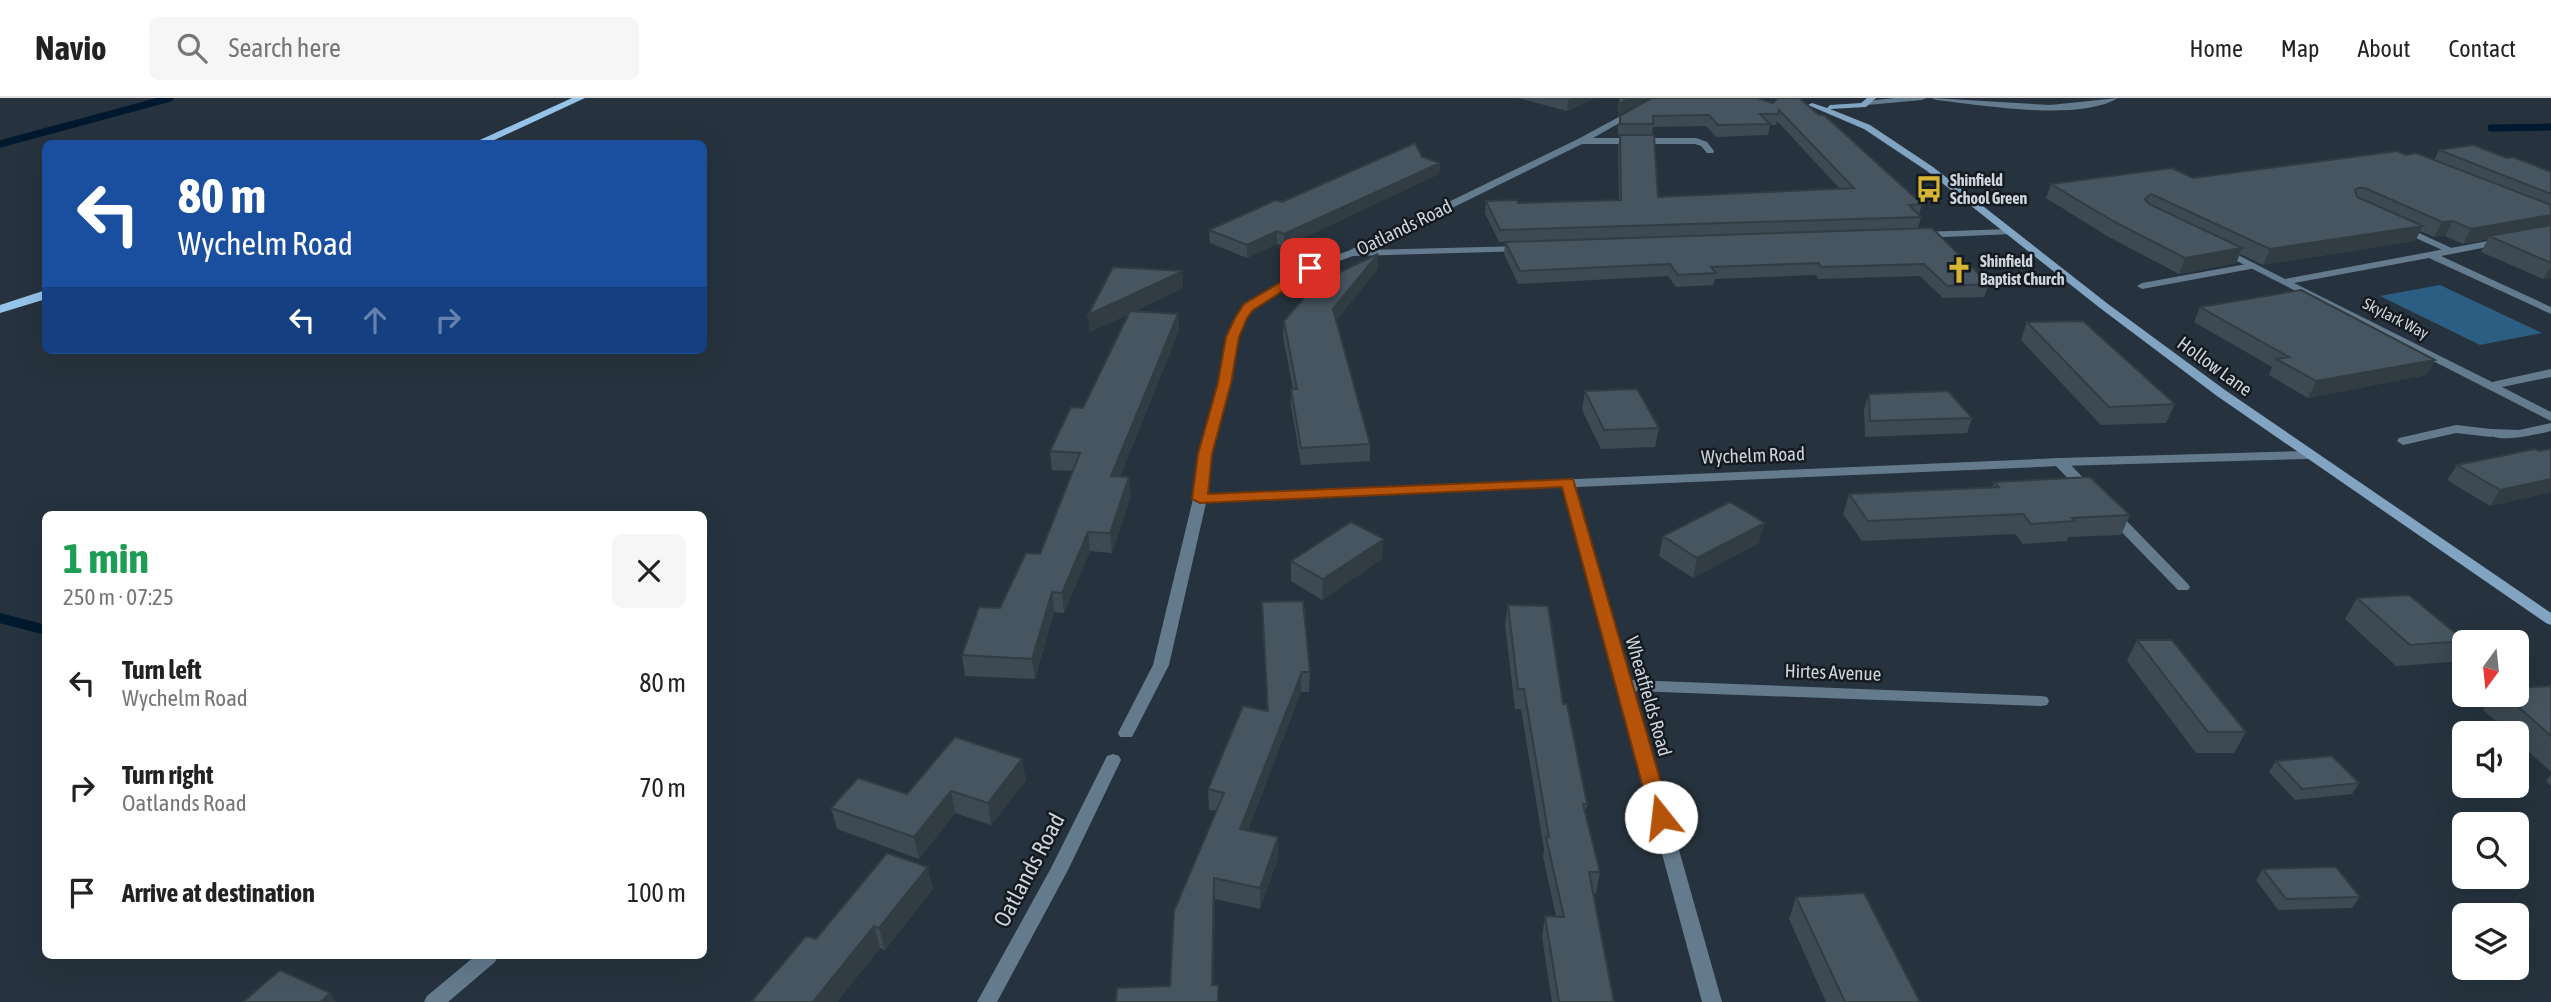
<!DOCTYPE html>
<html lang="en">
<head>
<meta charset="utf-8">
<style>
	body { margin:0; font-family:"Asap Condensed",sans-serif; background:#f6f6f6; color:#222; height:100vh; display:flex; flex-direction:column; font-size:26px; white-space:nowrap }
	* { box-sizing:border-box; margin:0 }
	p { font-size:23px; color:#767676 }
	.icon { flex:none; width:38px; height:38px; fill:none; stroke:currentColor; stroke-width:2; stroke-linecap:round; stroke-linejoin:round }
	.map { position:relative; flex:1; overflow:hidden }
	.sheet { position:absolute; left:42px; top:413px; width:665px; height:448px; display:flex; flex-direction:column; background:#fff; border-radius:10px; box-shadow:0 7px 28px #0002 }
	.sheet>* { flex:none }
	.top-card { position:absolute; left:42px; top:42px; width:665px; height:214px; border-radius:10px; box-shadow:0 7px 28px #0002; background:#1a4fa0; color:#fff; overflow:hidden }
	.needle { width:46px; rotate:195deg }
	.tools { position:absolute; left:2452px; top:532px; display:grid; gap:14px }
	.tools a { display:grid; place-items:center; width:77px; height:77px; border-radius:10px; background:#fff; box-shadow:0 7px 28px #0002; font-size:35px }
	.pin { position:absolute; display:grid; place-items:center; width:60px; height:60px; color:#fff; margin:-30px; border-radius:14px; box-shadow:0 4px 10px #0006 }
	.me { position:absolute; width:77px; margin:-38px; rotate:344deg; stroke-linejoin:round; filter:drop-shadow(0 0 5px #0008) }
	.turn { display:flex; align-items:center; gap:24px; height:147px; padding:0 21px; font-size:32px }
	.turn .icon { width:91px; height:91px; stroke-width:2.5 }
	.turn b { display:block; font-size:49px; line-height:60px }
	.lanes { display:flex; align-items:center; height:66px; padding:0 21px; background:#0003; justify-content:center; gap:35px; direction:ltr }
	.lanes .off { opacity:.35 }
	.round { display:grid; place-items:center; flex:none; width:74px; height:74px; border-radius:10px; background:#f6f6f6 }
	.head { display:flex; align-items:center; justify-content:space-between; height:119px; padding:0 21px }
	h1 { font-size:42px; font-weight:700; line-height:52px; color:#1e9e55 }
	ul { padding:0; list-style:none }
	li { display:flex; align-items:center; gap:21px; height:105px; padding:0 21px }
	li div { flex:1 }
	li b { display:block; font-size:26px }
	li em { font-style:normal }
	header { display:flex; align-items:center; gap:42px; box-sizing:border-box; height:98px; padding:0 35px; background:#fff; border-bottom:2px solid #e0e0e0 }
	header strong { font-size:33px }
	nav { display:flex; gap:38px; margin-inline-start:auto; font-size:24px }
	.search { width:490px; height:63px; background:#f6f6f6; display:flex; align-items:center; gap:18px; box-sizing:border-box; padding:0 24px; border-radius:10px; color:#767676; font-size:26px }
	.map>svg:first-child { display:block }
	.green { fill:#2c5d82 }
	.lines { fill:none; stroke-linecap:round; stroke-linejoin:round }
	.stream-far1 { stroke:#00192e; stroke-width:7 }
	.stream { stroke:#00192e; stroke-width:10 }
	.lane { fill:#647b8e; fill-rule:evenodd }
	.street { fill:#647b8e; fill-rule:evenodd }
	.secondary { fill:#80a4c2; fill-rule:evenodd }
	.primary { fill:#95c4ea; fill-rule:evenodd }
	.wall { fill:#3d4953; fill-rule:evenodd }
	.shaded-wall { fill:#323c43 }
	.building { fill:#475560; stroke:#323c43; stroke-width:2 }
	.route { fill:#b45309; stroke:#753606; stroke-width:2 }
	.labels { text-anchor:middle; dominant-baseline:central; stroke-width:5; stroke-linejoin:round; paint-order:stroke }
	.far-poi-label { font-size:16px; font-weight:bold; fill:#cdd5dc; stroke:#141a1f; text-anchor:start }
	.far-street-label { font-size:16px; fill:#cdd5dc; stroke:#141a1f }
	.street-label { font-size:19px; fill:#cdd5dc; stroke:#141a1f }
	.near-street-label { font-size:23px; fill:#cdd5dc; stroke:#141a1f }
</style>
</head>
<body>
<header>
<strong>Navio</strong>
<div class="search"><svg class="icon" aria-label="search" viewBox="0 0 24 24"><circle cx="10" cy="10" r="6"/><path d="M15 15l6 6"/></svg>Search here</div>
<nav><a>Home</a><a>Map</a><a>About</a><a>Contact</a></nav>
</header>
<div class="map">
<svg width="2551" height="904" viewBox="0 0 2551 904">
	<rect width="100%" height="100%" fill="#26333e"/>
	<!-- green -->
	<path class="green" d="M2440,187l102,48 -62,12 -100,-49z"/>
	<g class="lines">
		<!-- stream-far1 -->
		<path class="stream-far1" d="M2491,30l60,-1
			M0,46l170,-46"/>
		<!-- stream -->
		<path class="stream" d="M0,520l46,12"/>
		<!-- lane -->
		<path class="lane" d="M1696,40l11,4 7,9 -1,2h-6l-6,-7 -6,-2h-114l-4,-3 4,-3z
			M2400,129h6l52,24 -9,2 -49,-22z
			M2252,165l4,1v4l-114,21 -5,-3 5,-3z
			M2456,327l35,4 6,4 -6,4 -35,-4 -53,12 -6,-4 2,-3z
			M2060,360l5,1 28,29 2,3 -2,3h-10l-28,-29 -1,-3 1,-3z
			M2113,413l5,1 70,72 2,3 -2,3h-10l-70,-72 -2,-3z
			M475,858h23l-3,6 -47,40h-24l3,-6z"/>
		<!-- street -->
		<path class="street" d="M1654,0h10l-80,45 -217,107 156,-4 4,1v4l-174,5 -39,14 -62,39 -14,28 -8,46 -19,71 -4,41 853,-37 248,-7 6,4 -6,4 -248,7 -484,21 55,193 410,16 6,1 2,4 -2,4 -6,1 -407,-15 88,311h-20l-139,-515 -357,16 -37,162 -37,72h-12l-2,-4 35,-68 40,-166 6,-45 19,-71 8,-46 18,-32 62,-39 42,-15 230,-112z
			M1895,0h31l-4,2 -55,5 -4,-2 4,-2z
			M1932,0l118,7 68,-7c-40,24 -135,7 -182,2z
			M2010,131l3,1v4l-92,4 -5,-3 5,-3z
			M2504,140l5,3 -1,2 -67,13 110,51v7l-122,-56 -135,25 198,99 59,-13v8l-49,10 49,25v9l-322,-164 9,-2 47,24z
			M2551,325v8c-17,4 -52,13 -66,2l6,-4 28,1z
			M1113,656l6,2 2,4 -53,110 -71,132h-20l74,-134 56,-112z"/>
		<!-- secondary -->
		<path class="secondary" d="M1867,0h9l-10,9 -36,2 40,16 63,42 175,137 117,86 326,223v12l-5,-2 -329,-227 -117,-88 -173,-137 -63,-42 -56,-24 4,-2 15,5 3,-3 31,-2z"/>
		<!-- primary -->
		<path class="primary" d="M572,0h13l-99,46h-15z
			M46,192v9l-46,14v-8z"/>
	</g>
	<!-- wall -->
	<path class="wall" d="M1518,0h77l-28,13z
		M1618,0h30l-30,17z
		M1773,5l149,101 -3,11 2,2 -3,12 71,55 -5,13 -41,1 -23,-22 -102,3 -2,-4 -101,4 -2,6 -37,2 -8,-11 -150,8 -14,-30 1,-12h-6l-14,-29 1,-12 32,2 101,-3 -1,-53 2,-12h-2v-8l2,-11zM1777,23l63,68 -182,8 -6,-62 1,-8 53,-1 10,11 52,-2 2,-10h6z
		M2439,52l68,8 44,14v106l-8,1 -62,-27 7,-13 -25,5 -18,-8 -11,1 -14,-6 -5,10 -152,24 -23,-11 -4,9 -57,11 -72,-38 -61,-38 5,-14 142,-6 213,-23 28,5z
		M1422,59l18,6 -1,11 -155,73 -7,-3 -30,14 -37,-15 -1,-13 73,-28z
		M1378,171l-42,51 34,124v17l-69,4 -10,-59v-17h2l-10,-52 1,-16z
		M1183,190l-48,23 43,3 1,17 -59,145 11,20 -19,57 -22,-2 -26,62 -10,-1 -19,67 -70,-3 -3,-21 38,-47 40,-54 33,-83 -21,-1 -2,-19 33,-43 46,-94 -39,18 -2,-17z
		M2200,209l235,53 -9,15 -118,23 -39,-23 3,-8 -78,-45z
		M2027,224l148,82 -9,19 -65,2 -80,-85z
		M1585,293l74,37 -4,19 -54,2 -19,-39z
		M1869,296l103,24 -5,15 -102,4 -1,-28z
		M2551,351v43l-61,14 -43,-26 10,-15z
		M1994,384l136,33 -9,20 -53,2 -1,4 -44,3 -8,-10 -153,7 -19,-27 6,-20 143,-6z
		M1663,438l96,7 -66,35 -34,-22z
		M1382,461l-60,41 -31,-19v-20z
		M2357,500l108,43 -14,21 -55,4 -51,-47z
		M1262,504l48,70 -1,20h-8l-53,138 30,28 -18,51 -45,-10 -2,86 -43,1 46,-175 -7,-1 -1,-21 59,-79z
		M1508,507l55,99 24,100 -2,10 15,58 -4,21h-3l21,109h-62l-10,-65 3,-21h11l-13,-59 1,-8 -23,-140h-6l-10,-84z
		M2137,542l109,92 -12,21h-38l-69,-92z
		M2551,588v86l-35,-32v-7h-7l-26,-23 11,-15h22z
		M2276,663l83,22 -7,11 -57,6 -26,-28z
		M2551,676v12l-5,-5z
		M1026,682l-35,45 -36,-12 -36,46 -82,-30 -6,-21z
		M2263,771l97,28 -8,11 -74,2 -22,-30z
		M933,791l-48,61 -5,-2 -43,54 -21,-63z
		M1796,799l124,105h-94l-37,-83z"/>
	<!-- shaded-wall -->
	<path class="shaded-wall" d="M1572,0h23l-28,13 1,-11z
		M1630,0h18l-30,17 1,-11z
		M1440,65l-1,11 -155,73v-13z
		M2551,117v13l-62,8 -1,3 -25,5 8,-15z
		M2453,123l-8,15 -11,1 8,-15z
		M2423,128l-8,15 -152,24 7,-16z
		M1277,133v13l-30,14v-13z
		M2242,150l-6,15 -57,11 6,-16z
		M1378,156v15l-45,55v-15z
		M2551,168v12l-8,1z
		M1183,173v17l-93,44 -2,-17z
		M1178,216l1,17 -66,164 -2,-19z
		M2435,262l-9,15 -118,23 8,-17z
		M1129,379l2,19 -19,57 -2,-20z
		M2551,381v13l-61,14 10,-16z
		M1765,425l-6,20 -66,35 4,-20z
		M1088,434l2,19 -26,62 -2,-20z
		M1384,441l-2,20 -60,41 1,-21z
		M1052,494l2,20 -19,67 -3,-20z
		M1302,574l-1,20 -60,157 -1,-20z
		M1022,661l4,21 -35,45 -3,-22z
		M951,693l4,22 -36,46 -5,-22z
		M1278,739v21l-18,51v-21z
		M928,769l5,22 -48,61 -6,-22z
		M1214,780l1,21 -2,103 -1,-17z
		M874,828l6,22 -43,54h-24z
		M330,895l6,9h-15z"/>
	<!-- building -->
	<path class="building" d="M1619,0h11l-11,6z
		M1652,0h105l16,5 5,-5h21l20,17h5l98,89 -13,1 12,12 -421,13 -14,-29 31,-1 1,3 103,-3 -1,-65h34l4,62 196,-9 -75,-78 -1,4h-18l10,10 -52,1 -9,-10 -56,1v8h-33v-8z
		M1415,45l7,14 18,6 -156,71 -7,-3 -30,14 -38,-15 67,-30 6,2z
		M2473,47l34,13 6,-1 38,15v22l-112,-44z
		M2397,53l9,4 10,-2 135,52v10l-80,14 -18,-8 -11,1 -77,-34h-7l-3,2 2,7 66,29 -153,23 -119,-55 -6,5 4,5 93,44 -57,10 -72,-37 -62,-37 121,-16 21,10z
		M2551,127v38l-62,-27z
		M1932,130l57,56 -42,2 -23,-22 -103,3 -2,-4 -108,4 5,6 -38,2 -8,-11 -150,7 -15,-29z
		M1378,156l-45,55 37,135 -69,4 -10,-59h6l-13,-68 33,-38z
		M1113,169l70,4 -95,44z
		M2301,192l134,70 -119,21 -40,-22 13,-2 -89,-50z
		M1130,213l48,3 -67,162 18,1 -19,56 -22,-1 -26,61 -10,-1 -20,67 -70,-4 17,-48 21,1 26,-55 14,1 40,-101 -30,-2 21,-44 12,1z
		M2083,223l92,83 -66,3 -82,-85z
		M1637,291l22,39 -55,2 -19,-39z
		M1948,293l24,27 -102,3 -1,-27z
		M2535,351l4,2 12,-2v30l-51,11 -43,-25z
		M2090,379l40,38 -58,3 3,3 -44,3 -8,-10 -155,7 -19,-27 150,-7 -5,-5z
		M1730,404l35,21 -68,35 -34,-22z
		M1351,424l33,17 -61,40 -32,-18z
		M2409,497l56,46 -55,4 -53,-47z
		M1303,503l7,71h-8l-62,157 38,8 -18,51 -46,-10 -2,107h6v17h-102l1,-14 53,-2 4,-75 50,-118 -16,-4 35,-83 25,5 -6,-109z
		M1508,507l40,1 15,98h4l20,100h-4l17,68h-11l25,130h-55l-14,-86 19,1 -18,-80h3l-25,-148h-6z
		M2137,542h35l74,92h-38z
		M2551,588v50l-46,-41h11v-7z
		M955,639l67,22 -34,44 -37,-12 -37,46 -83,-29 27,-30 49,16z
		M2332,658l27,27 -57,6 -26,-28z
		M887,755l41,14 -49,61 -5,-2 -61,76h-62l55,-66 10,3z
		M2336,769l24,30 -74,2 -23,-30z
		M1864,795l56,109h-75l-49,-105z
		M280,872l50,23 -9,9h-78z"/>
	<!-- route -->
	<path class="route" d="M1310,167l6,3 -2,3 -61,39 -6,8 -8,19 -8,46 -19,71 -4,40 365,-15 98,338 -3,6 -7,2 -7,-2 -3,-6 -89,-330 -362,16 -8,-4 6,-45 20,-71 8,-46 9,-19 9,-14z"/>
	<!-- icons -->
	<defs>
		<symbol id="bus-bare" viewBox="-9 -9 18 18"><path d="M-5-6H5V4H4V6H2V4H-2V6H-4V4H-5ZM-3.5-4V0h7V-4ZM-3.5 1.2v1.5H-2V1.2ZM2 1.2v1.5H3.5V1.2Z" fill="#d6b534" stroke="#141a1f" stroke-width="2.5" paint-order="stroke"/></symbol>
		<symbol id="church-bare" viewBox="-9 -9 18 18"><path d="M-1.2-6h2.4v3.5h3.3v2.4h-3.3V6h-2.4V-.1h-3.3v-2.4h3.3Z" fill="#d6b534" stroke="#141a1f" stroke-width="2.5" paint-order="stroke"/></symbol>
	</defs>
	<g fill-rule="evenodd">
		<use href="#bus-bare" x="1910" y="72" width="38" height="38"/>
		<use href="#church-bare" x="1940" y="153" width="38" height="38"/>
	</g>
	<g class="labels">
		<!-- far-poi labels -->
		<g class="far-poi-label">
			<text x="1950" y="82">Shinfield<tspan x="1950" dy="18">School Green</tspan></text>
			<text x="1980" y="163">Shinfield<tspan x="1980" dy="18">Baptist Church</tspan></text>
		</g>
		<!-- far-street labels -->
		<g class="far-street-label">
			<text transform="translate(2396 220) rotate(27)">Skylark Way</text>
		</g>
		<!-- street labels -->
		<g class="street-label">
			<text transform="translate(1404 129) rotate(-26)">Oatlands Road</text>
			<text transform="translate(2215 268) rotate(36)">Hollow Lane</text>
			<text transform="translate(1753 357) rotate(-2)">Wychelm Road</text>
			<text transform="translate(1833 574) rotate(2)">Hirtes Avenue</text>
			<text transform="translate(1649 598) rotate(74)">Wheatfields Road</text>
		</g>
		<!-- near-street labels -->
		<g class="near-street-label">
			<text transform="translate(1029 772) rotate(-62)">Oatlands Road</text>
		</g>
	</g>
</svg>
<div class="tools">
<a><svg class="needle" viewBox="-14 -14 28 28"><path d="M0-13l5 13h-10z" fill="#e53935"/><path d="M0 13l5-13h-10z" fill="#767676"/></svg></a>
<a><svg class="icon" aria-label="sound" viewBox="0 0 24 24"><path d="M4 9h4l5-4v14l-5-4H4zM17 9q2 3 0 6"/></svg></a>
<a><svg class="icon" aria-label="search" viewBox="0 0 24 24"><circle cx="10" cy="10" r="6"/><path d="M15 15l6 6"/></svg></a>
<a><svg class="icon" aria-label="layers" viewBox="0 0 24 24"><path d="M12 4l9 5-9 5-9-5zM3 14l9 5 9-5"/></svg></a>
</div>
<div class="pin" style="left:1310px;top:170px;background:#d93025"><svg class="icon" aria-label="arrive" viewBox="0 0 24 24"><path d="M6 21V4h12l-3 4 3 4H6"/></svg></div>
<svg class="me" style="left:1661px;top:719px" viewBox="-20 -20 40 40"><circle r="19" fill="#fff"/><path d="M0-13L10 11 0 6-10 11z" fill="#b45309"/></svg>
<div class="top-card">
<div class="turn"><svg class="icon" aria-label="left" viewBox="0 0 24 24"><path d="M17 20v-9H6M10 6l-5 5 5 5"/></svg><div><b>80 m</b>Wychelm Road</div></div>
<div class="lanes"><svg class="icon" aria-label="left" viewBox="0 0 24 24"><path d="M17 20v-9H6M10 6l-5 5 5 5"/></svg><svg class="icon off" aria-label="ahead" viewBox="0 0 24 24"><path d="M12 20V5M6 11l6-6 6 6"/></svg><svg class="icon off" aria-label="right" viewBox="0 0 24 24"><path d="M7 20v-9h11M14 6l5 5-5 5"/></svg></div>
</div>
<section class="sheet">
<div class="head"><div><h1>1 min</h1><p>250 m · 07:25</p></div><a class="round"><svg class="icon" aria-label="close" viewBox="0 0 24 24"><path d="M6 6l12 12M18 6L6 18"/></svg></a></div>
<ul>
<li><svg class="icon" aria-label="left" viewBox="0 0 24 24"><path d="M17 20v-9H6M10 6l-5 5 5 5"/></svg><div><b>Turn left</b><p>Wychelm Road</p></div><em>80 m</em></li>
<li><svg class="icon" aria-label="right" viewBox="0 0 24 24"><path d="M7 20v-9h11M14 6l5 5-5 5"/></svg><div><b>Turn right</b><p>Oatlands Road</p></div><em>70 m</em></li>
<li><svg class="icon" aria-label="arrive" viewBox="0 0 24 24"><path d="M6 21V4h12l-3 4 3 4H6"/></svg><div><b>Arrive at destination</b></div><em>100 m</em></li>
</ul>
</section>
</div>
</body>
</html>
